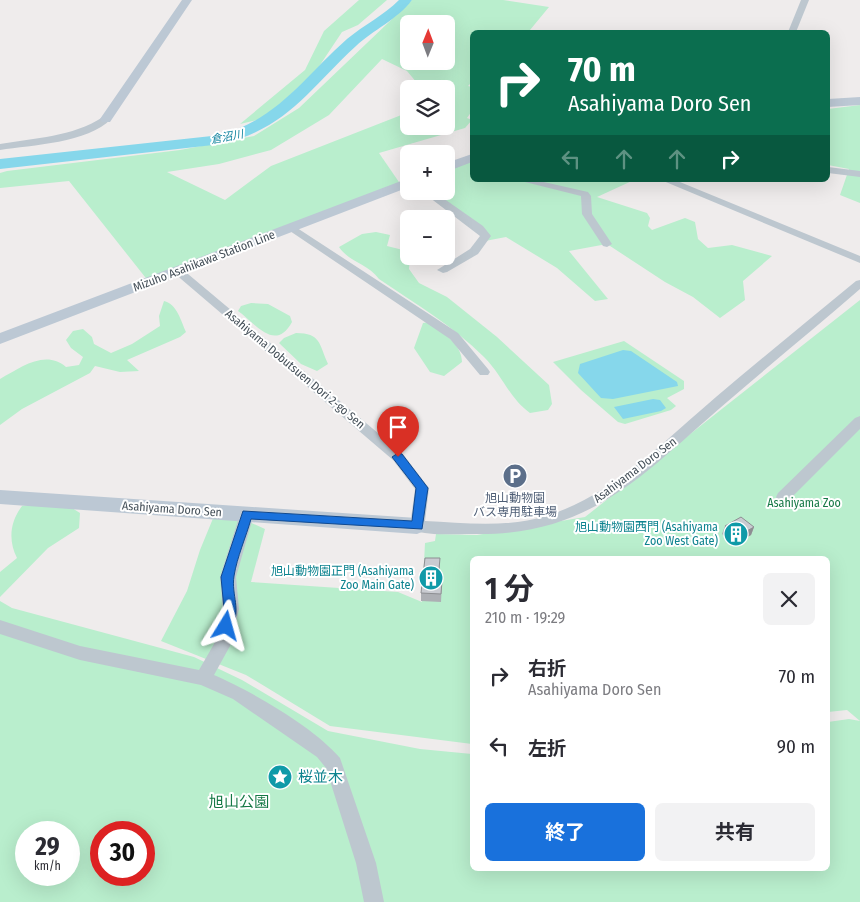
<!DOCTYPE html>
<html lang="ja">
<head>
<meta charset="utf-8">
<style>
	body { margin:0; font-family:"Fira Sans Condensed","Noto Sans JP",sans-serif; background:#f2f2f3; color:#2b2b33; height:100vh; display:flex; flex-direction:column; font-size:19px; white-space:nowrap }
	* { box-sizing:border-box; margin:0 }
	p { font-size:16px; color:#7c7c81 }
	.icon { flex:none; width:28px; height:28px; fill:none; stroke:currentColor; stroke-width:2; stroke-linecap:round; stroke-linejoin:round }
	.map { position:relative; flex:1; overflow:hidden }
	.details { position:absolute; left:470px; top:556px; width:360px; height:315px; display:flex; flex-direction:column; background:#fff; border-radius:8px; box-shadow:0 5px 20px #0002 }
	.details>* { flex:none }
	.top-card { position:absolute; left:470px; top:30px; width:360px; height:152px; border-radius:8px; box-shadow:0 5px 20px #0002; background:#0b6e4f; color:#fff; overflow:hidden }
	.needle { width:32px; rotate:1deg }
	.buttons { position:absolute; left:400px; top:15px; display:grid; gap:10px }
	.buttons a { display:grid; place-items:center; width:55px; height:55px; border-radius:8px; background:#fff; box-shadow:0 5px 20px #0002; font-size:25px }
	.speed { position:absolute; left:15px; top:821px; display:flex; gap:10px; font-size:25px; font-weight:700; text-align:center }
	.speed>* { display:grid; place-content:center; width:65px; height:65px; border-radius:50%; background:#fff; box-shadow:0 5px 20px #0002; line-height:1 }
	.speed small { font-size:12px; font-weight:400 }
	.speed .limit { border:8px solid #d22; background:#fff; color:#111 }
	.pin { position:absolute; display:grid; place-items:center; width:42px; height:42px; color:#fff; margin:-51px -21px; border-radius:50% 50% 50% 0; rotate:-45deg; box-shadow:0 0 5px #0007 }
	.pin .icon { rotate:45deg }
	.me { position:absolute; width:55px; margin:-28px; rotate:8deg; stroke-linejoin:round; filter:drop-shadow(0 0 4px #0008) }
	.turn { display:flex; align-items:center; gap:18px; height:105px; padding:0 15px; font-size:22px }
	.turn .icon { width:65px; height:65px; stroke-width:2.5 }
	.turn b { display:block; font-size:35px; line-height:42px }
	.lanes { display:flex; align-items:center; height:48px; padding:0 15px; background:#0003; justify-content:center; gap:25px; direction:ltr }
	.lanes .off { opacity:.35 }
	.round { display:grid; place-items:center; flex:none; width:52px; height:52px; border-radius:8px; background:#f2f2f3 }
	.overview { display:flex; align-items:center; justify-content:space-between; height:85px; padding:0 15px }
	h1 { font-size:30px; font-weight:700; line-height:38px }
	.cta { display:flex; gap:10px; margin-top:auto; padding:10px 15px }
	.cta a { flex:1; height:58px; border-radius:8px; background:#1971dc; color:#fff; font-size:20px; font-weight:700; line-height:58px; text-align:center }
	.cta a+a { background:#f2f2f3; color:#2b2b33 }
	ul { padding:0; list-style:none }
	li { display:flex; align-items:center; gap:15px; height:70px; padding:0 15px }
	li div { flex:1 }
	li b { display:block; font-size:19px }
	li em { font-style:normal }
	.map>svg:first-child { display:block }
	.green { fill:#b9eecd; fill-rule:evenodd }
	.water { fill:#86d7eb }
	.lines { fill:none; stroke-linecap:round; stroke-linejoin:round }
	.river { fill:#86d7eb; fill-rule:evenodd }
	.street { fill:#bdc7cf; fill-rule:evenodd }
	.secondary { fill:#bcc8d4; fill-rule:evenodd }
	.wall { fill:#adafb4 }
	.shaded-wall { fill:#8d8e92 }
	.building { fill:#c9cbd1; stroke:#8d8e92 }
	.route { fill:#1971dc; stroke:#10498f }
	.labels { text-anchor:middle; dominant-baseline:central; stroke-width:4; stroke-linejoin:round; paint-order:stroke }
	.far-water-label { font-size:11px; font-style:italic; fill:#0c819d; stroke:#fff }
	.street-label { font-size:12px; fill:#455059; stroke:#fff }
	.service-label { font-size:12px; fill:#4e5e75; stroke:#fff }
	.park-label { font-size:12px; fill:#167946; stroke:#fff }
	.culture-label { font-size:12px; fill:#0d838f; stroke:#fff; text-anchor:end }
	.near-culture-label { font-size:15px; fill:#0d838f; stroke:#fff; text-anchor:start }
	.near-park-label { font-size:15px; fill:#167946; stroke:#fff }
</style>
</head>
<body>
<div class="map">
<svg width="860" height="902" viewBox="0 0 860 902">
	<rect width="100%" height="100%" fill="#efecec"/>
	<!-- green -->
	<path class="green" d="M359,0h28l-29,25 -16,7 -26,39 -51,47 -25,6 65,-54 19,-39z
		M412,0h91l46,7 -19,23 7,2h-65v50l-4,4 4,1 -2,6 2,1v17l-5,7 5,2 -7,8 -86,25 22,32 -252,97 -80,-101 -69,7v-15l7,-2 173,-21 74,-14 45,-28zM409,24h37v37h-37zM382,59l25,12 15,18h24v37h-37v-14l-138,54 -46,34 -58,-28 52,-8 52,-14 58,-35z
		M860,105v98l-20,-8 9,-26 -21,-4v-56z
		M472,158v22h162l-37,17 50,16 3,5 -2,8 4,4 33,-12 10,4 3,17 10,9 24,-3 40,11 -29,25 2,19 -25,18 -27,-21 -28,-15 -58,-38 -38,7 39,48 -13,2 -38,-33 -51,-31 -21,4 1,-5 -60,-45h20v-23z
		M376,232l14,3 -3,11 20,5 3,5 -1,13 10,14 28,14 50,40 52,48 3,19 -4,6 -18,3c-21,-15 -27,-37 -46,-56 -31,-31 -68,-53 -105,-78 -12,-16 -29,-16 -40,-32l23,-13z
		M860,300v602h-860v-301l12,7 182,49 48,23 86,51 92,18 52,5v115h356v-147l21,-3 11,2 -13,-11 -19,2v-153h-356v185l-142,-18 -84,-51 -85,-34 26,-50 13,-41 14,-34 24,1 27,12 -14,53 147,10 24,10 3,-59 10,-2 1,-7 41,1 108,-18zM26,832h43v43h-43zM101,832h43v43h-43z
		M164,301c13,3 17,20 22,31l-6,5 -53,23 12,11 -19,1 -25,-6 -5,7 -68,36 -22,16v-46c20,-11 45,-30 66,-12l13,-2 4,-8 -12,-9 -5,-8 7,-9 10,-2 9,8 2,7 17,9 21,-9 28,-18 -1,-10z
		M251,303l17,1 22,12 2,6c-17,31 -37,1 -54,-11l3,-5z
		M429,322c13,10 33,22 33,40l-18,14 -14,-4 -16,-24 9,-25z
		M296,333c25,0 23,11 32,31l-11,7 -16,-7 -22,-21 5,-5z
		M624,341l60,40v8l-17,9 9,8 -5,4 -46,14 -7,-2 -37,-32 -28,-28z
		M41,504l31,4 8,5 -1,15 -31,20 -48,49v-25l17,-14c-9,-18 -7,-36 5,-52z"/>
	<!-- water -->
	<path class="water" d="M623,350l8,1 46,31 1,4 -65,13 -12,-1 -23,-25 2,-9z
		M653,399l7,1 6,8 -5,3 -38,8 -9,-12z"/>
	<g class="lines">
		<!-- river -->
		<path class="river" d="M399,0h13c-14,19 -39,30 -56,46 -47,43 -67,81 -134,98l-222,25v-10l221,-24c58,-17 83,-58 126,-96 17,-14 37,-24 52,-39z"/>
		<!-- street -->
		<path class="street" d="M801,0h8l-13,32h-8z
			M103,117l8,2c-23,24 -79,26 -111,31v-6c35,-6 72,-7 103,-27z
			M828,167l32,4v6l-32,-4z
			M517,180h18l53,12 3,4 1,18 20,30 -5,3 -4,-1 -21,-32 -1,-18z
			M661,180h14l185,76v7z
			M421,191h12l50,35 8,10 -13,18 -31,18 -4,1 -6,-3 33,-21 10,-13z
			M291,224l167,109 30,36 2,3 -2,3h-8l-30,-36 -163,-110 -1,-2z
			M178,268l4,1 221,185 26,34 -4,33c39,2 83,7 121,-5 66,-20 118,-75 170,-119 46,-39 93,-77 140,-116l4,-1v9c-44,38 -89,75 -133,113 -83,71 -136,135 -255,132 -19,0 -42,2 -60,-4l-2,-4 5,-37 -22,-29 -219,-187 -2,-2z
			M860,416v13l-72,72h-10l-2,-4 2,-4 77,-75z
			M247,508l5,2 2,4 -18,63 3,32 -9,37 -16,29c37,16 100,52 126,83l36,105 8,39h-20l-8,-39 -30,-95 -9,-11 -84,-58 -32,-14 -121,-25 -80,-26v-14l80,26 119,24 15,-26 9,-35 -3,-32 20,-63 2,-4z"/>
		<!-- secondary -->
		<path class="secondary" d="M182,0h10l-82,122h-8l-2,-3z
			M860,97v8l-32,2v-8z
			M472,154v8l-26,10v-9z
			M409,178v9l-409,157v-11z
			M0,490l417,28 7,3 3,5 -3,5 -7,3 -417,-30z"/>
	</g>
	<!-- wall -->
	<path class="wall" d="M725,526l29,1 -3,8 -16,9 -13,-10z
		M440,567l-1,14h3l-1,21 -20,-1v-8z"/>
	<!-- shaded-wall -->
	<path class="shaded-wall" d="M754,527l-3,8 -16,9 3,-8z"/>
	<!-- building -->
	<path class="building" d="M741,517l13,10 -16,9 -13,-10z
		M425,558h15l-2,23h4l-1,13 -20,-1z"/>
	<!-- route -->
	<path class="route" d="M398,453l4,1 26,34 -6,41 -171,-10c-5,18 -14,38 -17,57 -3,20 8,33 -3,54h-9l-2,-4 4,-17 -3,-32 22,-66 169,10 4,-33 -24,-31z"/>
	<!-- icons -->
	<defs>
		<symbol id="parking-disc" viewBox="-11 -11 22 22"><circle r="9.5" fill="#5c6f8a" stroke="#fff"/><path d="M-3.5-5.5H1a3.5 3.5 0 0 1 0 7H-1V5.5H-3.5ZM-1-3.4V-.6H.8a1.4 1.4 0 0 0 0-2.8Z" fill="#fff"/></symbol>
		<symbol id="building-disc" viewBox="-11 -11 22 22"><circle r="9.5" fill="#0f9aa8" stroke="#fff"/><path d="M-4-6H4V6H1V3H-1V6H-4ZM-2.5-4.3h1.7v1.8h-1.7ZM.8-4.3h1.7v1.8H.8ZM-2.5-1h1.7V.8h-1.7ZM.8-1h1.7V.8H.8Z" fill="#fff"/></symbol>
		<symbol id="sight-disc" viewBox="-11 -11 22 22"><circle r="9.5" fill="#0f9aa8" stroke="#fff"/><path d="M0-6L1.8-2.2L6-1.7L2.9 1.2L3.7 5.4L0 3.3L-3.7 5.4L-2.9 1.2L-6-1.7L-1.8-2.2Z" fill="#fff"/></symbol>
	</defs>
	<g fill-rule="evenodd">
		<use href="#parking-disc" x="501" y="462" width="28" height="28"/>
		<use href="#building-disc" x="722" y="520" width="28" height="28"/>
		<use href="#building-disc" x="417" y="564" width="28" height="28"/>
		<use href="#sight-disc" x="266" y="763" width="28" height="28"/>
	</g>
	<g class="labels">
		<!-- far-water labels -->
		<g class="far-water-label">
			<text transform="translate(227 137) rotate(-11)">倉沼川</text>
		</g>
		<!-- street labels -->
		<g class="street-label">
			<text transform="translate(204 261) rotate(-21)">Mizuho Asahikawa Station Line</text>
			<text transform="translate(295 369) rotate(40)">Asahiyama Dobutsuen Dori 2-go Sen</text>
			<text transform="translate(635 470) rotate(-37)">Asahiyama Doro Sen</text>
			<text transform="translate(172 509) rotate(4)">Asahiyama Doro Sen</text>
		</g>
		<!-- service labels -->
		<g class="service-label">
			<text x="515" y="498">旭山動物園<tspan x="515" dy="14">バス専用駐車場</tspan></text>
		</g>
		<!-- park labels -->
		<g class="park-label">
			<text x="804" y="503">Asahiyama Zoo</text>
		</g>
		<!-- culture labels -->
		<g class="culture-label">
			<text x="718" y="527">旭山動物園西門 (Asahiyama<tspan x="718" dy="14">Zoo West Gate)</tspan></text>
			<text x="414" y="571">旭山動物園正門 (Asahiyama<tspan x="414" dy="14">Zoo Main Gate)</tspan></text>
		</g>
		<!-- near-culture labels -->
		<g class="near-culture-label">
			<text x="298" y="777">桜並木</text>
		</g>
		<!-- near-park labels -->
		<g class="near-park-label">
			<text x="239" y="802">旭山公園</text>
		</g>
	</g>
</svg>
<div class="buttons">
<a><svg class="needle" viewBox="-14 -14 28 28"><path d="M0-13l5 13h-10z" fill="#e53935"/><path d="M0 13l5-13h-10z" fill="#7c7c81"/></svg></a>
<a><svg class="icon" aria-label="layers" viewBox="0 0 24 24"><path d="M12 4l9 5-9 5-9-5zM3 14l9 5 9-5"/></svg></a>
<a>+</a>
<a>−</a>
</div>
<div class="speed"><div>29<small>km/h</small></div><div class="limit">30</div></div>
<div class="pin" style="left:398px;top:457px;background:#d93025"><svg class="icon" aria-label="arrive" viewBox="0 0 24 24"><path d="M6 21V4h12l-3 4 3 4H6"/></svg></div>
<svg class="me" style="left:226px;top:626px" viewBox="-20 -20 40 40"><path d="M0-17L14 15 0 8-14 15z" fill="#1971dc" stroke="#fff" stroke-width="4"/></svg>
<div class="top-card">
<div class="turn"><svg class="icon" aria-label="right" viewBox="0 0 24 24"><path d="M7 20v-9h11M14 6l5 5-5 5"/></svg><div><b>70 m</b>Asahiyama Doro Sen</div></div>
<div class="lanes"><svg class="icon off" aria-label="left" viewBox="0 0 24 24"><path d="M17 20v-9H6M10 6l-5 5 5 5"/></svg><svg class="icon off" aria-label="ahead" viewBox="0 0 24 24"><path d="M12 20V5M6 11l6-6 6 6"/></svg><svg class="icon off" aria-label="ahead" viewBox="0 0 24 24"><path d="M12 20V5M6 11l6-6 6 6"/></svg><svg class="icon" aria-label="right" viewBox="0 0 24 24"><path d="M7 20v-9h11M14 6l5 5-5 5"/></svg></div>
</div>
<section class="details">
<div class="overview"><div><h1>1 分</h1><p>210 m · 19:29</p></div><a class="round"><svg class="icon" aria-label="close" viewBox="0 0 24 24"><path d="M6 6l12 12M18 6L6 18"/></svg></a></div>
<ul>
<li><svg class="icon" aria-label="right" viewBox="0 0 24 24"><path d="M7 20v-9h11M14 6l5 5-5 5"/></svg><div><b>右折</b><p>Asahiyama Doro Sen</p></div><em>70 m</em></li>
<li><svg class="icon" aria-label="left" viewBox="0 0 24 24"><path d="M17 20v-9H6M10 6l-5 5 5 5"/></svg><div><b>左折</b></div><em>90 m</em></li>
</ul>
<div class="cta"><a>終了</a><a>共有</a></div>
</section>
</div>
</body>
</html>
